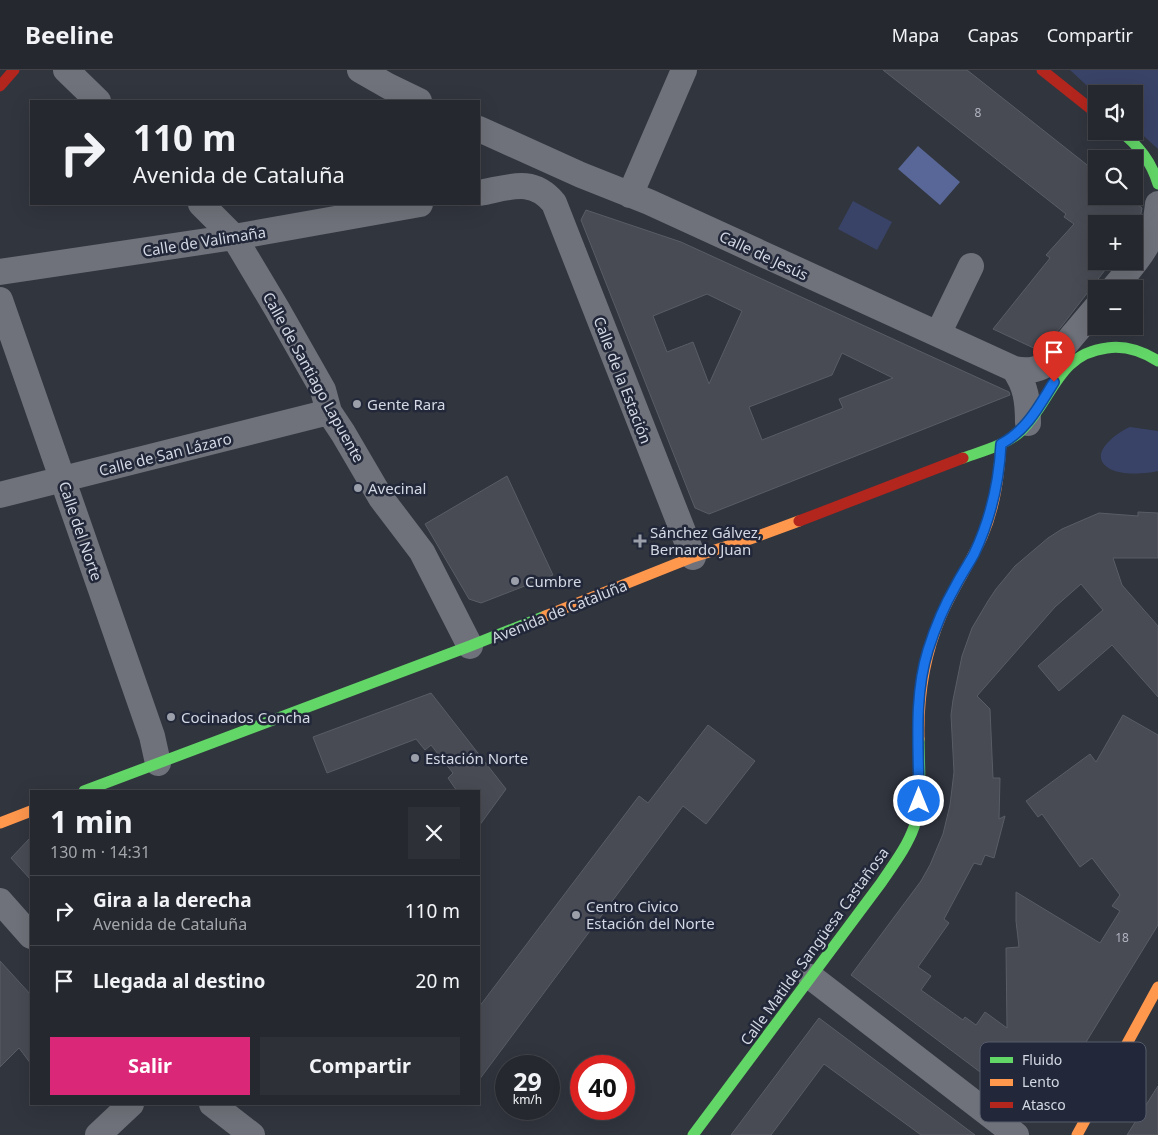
<!DOCTYPE html>
<html lang="es">
<head>
<meta charset="utf-8">
<style>
	body { margin:0; font-family:"Noto Sans",sans-serif; background:#2d3036; color:#f1f3f6; height:100vh; display:flex; flex-direction:column; font-size:19px; white-space:nowrap }
	* { box-sizing:border-box; margin:0 }
	p { font-size:16px; color:#a3a6aa }
	.icon { flex:none; width:28px; height:28px; fill:none; stroke:currentColor; stroke-width:2; stroke-linecap:round; stroke-linejoin:round }
	.map { position:relative; flex:1; overflow:hidden }
	.details { position:absolute; left:30px; top:720px; width:450px; height:315px; display:flex; flex-direction:column; background:#25282e; border-radius:0px; box-shadow:0 5px 20px #0002,0 0 0 1px #42444a }
	.details>* { flex:none }
	.guide { position:absolute; left:30px; top:30px; width:450px; height:105px; border-radius:0px; box-shadow:0 5px 20px #0002,0 0 0 1px #42444a; background:#25282e; color:#f1f3f6; overflow:hidden }
	.buttons { position:absolute; left:1088px; top:15px; display:grid; gap:10px }
	.buttons a { display:grid; place-items:center; width:55px; height:55px; border-radius:0px; background:#25282e; box-shadow:0 5px 20px #0002,0 0 0 1px #42444a; font-size:25px }
	.speed { position:absolute; left:495px; top:985px; display:flex; gap:10px; font-size:25px; font-weight:700; text-align:center }
	.speed>* { display:grid; place-content:center; width:65px; height:65px; border-radius:50%; background:#25282e; box-shadow:0 5px 20px #0002,0 0 0 1px #42444a; line-height:1 }
	.speed small { font-size:12px; font-weight:400 }
	.speed .limit { border:8px solid #d22; background:#fff; color:#111 }
	.pin { position:absolute; display:grid; place-items:center; width:42px; height:42px; color:#fff; margin:-51px -21px; border-radius:50% 50% 50% 0; rotate:-45deg; box-shadow:0 0 5px #0007 }
	.pin .icon { rotate:45deg }
	.me { position:absolute; width:55px; margin:-28px; rotate:0deg; stroke-linejoin:round; filter:drop-shadow(0 0 4px #0008) }
	.turn { display:flex; align-items:center; gap:18px; height:105px; padding:0 20px; font-size:22px }
	.turn .icon { width:65px; height:65px; stroke-width:2.5 }
	.turn b { display:block; font-size:35px; line-height:42px }
	.round { display:grid; place-items:center; flex:none; width:52px; height:52px; border-radius:0px; background:#2d3036 }
	.headline { display:flex; align-items:center; justify-content:space-between; height:85px; padding:0 20px }
	h1 { font-size:30px; font-weight:700; line-height:38px }
	.primary-button { display:flex; gap:10px; margin-top:auto; padding:10px 20px }
	.primary-button a { flex:1; height:58px; border-radius:0px; background:#db2777; color:#fff; font-size:20px; font-weight:700; line-height:58px; text-align:center }
	.primary-button a+a { background:#2d3036; color:#f1f3f6 }
	ul { padding:0; list-style:none }
	li { display:flex; align-items:center; gap:15px; height:70px; padding:0 20px; border-top:1px solid #42444a }
	li div { flex:1 }
	li b { display:block; font-size:19px }
	li em { font-style:normal }
	header { display:flex; align-items:center; gap:30px; box-sizing:border-box; height:70px; padding:0 25px; background:#25282e; border-bottom:1px solid #42444a }
	header strong { font-size:24px }
	nav { display:flex; gap:28px; margin-inline-start:auto; font-size:18px }
	.map>svg:first-child { display:block }
	.green { fill:#394367 }
	.water { fill:#586797 }
	.building { fill:#484b54; stroke:#595d65; fill-rule:evenodd }
	.lines { fill:none; stroke-linecap:round; stroke-linejoin:round }
	.street { stroke:#6f727a; stroke-width:26 }
	.fast { stroke:#63d668; stroke-width:11 }
	.slow { stroke:#ff974d; stroke-width:11 }
	.jam { stroke:#b3261e; stroke-width:11 }
	.route-casing { stroke:#114b97; stroke-width:12 }
	.route { stroke:#1a73e8; stroke-width:9 }
	.poi-dot { fill:#9b9faa; stroke:#222839; stroke-width:2 }
	.labels { text-anchor:middle; dominant-baseline:central; stroke-width:5; stroke-linejoin:round; paint-order:stroke }
	.number-label { font-size:12px; fill:#b1b5c0 }
	.street-label { font-size:15px; fill:#d4d8e4; stroke:#222839 }
	.poi-label { font-size:15px; fill:#d4d8e4; stroke:#222839; text-anchor:start }
	.key { fill:#222839; stroke:#575d6c; stroke-width:1 }
	.key-label { font-size:14px; fill:#d4d8e4 }
</style>
</head>
<body>
<header>
<strong>Beeline</strong>
<nav><a>Mapa</a><a>Capas</a><a>Compartir</a></nav>
</header>
<div class="map">
<svg width="1158" height="1065" viewBox="0 0 1158 1065">
	<rect width="100%" height="100%" fill="#31353e"/>
	<!-- green -->
	<path class="green" d="M1070,0h88v79l-24,-22v-33h-38z
		M853,131l39,21 -15,28 -39,-21z
		M1130,357l28,4v40c-12,3 -40,5 -51,-4 -19,-14 11,-35 23,-40z"/>
	<!-- water -->
	<path class="water" d="M918,76l42,36 -20,23 -42,-36z"/>
	<!-- building -->
	<path class="building" d="M883,0h84l129,102v24h31l15,12 -3,16h-43v37h16l-51,66 -21,24 -47,-22 57,-71 -4,-3 28,-31 -10,-7 2,-3z
		M586,140l95,32 328,150 1,3 -301,119 -14,-6 -114,-288zM707,224l35,17 -33,73 -16,-42 -26,10 -14,-36zM842,283l51,25 -54,21 4,9 -81,32 -13,-33 83,-32z
		M507,406l46,99 -72,28 -12,-4 -44,-75z
		M1138,442l20,1v45h-45l9,27 36,41v71l-46,-52 -53,46 -21,-25 65,-56 -22,-26 -26,23 -78,89 13,13 3,69h7l-1,41 6,-3 -11,42 -9,-3 -4,10 -7,-2 -30,56 5,4 -31,44 13,9 -10,14 42,30 2,-3 11,8 9,-13 22,16 -1,-80 13,-1 -3,-26v-29l84,51 20,-32 -8,-5 8,-11 -28,-37 -12,9 -38,-53 -4,3 -12,-16 64,-47 6,8 27,-47 35,20v190l-118,192 -189,-142 70,-94 9,-16 13,-31 7,-29 4,-33 -3,-57 2,-15 9,-44 10,-28 16,-27 8,-12 19,-23 33,-28 14,-9 37,-16 39,3z
		M431,623l75,96 -27,37v-35h-22l-9,-13 5,-5 -22,-28 -6,5 -9,-11 -89,34 -14,-36z
		M708,655l47,36 -49,63 -23,-18 -204,274v-73l160,-211 9,7z
		M31,767v43l-20,-22z
		M0,891l31,34v69l-12,-16 -19,19z
		M819,948l156,117h-54l-97,-71 -53,71h-40z
		M1158,1016v49h-31z"/>
	<g class="lines">
		<!-- street -->
		<path class="street" d="M66,0l32,31
			M360,0l28,16 31,15
			M479,59l102,46 68,27 365,167c15,3 26,1 38,-9l44,-52
			M479,123c29,-5 53,-17 75,10l139,354
			M630,125l54,-125
			M201,134l33,33 43,72 46,81 6,22 14,21 38,65 41,54 48,94
			M0,202l234,-35 186,-33
			M1113,219c24,-29 42,-45 45,-85
			M0,230l152,436 6,27
			M938,264l33,-68
			M1014,299c12,17 14,32 14,54
			M0,425l329,-83
			M0,831l31,35
			M811,907l205,158
			M212,1034l40,31
			M98,1065l33,-31"/>
		<!-- fast -->
		<path class="fast" d="M1120,61c19,15 31,30 38,53
			M963,388c20,-7 44,-13 59,-28 31,-31 35,-76 85,-82 19,-3 35,3 51,13
			M84,721l386,-145 75,-30
			M693,1065l188,-252c12,-18 26,-36 33,-56 9,-28 5,-60 5,-88"/>
		<!-- slow -->
		<path class="slow" d="M545,546l148,-59 57,-18 49,-18
			M919,669c-1,-44 5,-83 22,-123 12,-28 29,-52 41,-79 13,-29 17,-61 19,-93
			M0,753l31,-12
			M1077,1065l81,-148"/>
		<!-- jam -->
		<path class="jam" d="M1042,0l54,43
			M0,16l14,-16
			M799,451l164,-63"/>
	</g>
	<g class="lines">
		<defs>
			<path id="route" d="M919,731c0,-50 -6,-103 9,-151 7,-22 16,-44 27,-63 6,-12 13,-22 19,-33 17,-36 25,-71 27,-110 26,-14 38,-38 53,-62"/>
		</defs>
		<!-- route casing -->
		<use href="#route" class="route-casing"/>
		<!-- route -->
		<use href="#route" class="route"/>
	</g>
	<!-- markers -->
	<g class="poi-dot">
		<circle cx="357" cy="334" r="5"/>
		<circle cx="358" cy="418" r="5"/>
		<path d="M637.5 463.5h5v5h5v5h-5v5h-5v-5h-5v-5h5z"/>
		<circle cx="515" cy="511" r="5"/>
		<circle cx="171" cy="647" r="5"/>
		<circle cx="415" cy="688" r="5"/>
		<circle cx="576" cy="845" r="5"/>
	</g>
	<g class="labels">
		<!-- number labels -->
		<g class="number-label">
			<text x="978" y="42">8</text>
			<text x="1122" y="867">18</text>
		</g>
		<!-- street labels -->
		<g class="street-label">
			<text transform="translate(204 171) rotate(-9)">Calle de Valimaña</text>
			<text transform="translate(764 185) rotate(25)">Calle de Jesús</text>
			<text transform="translate(314 307) rotate(61)">Calle de Santiago Lapuente</text>
			<text transform="translate(623 310) rotate(69)">Calle de la Estación</text>
			<text transform="translate(165 384) rotate(-14)">Calle de San Lázaro</text>
			<text transform="translate(81 461) rotate(71)">Calle del Norte</text>
			<text transform="translate(559 541) rotate(-22)">Avenida de Cataluña</text>
			<text transform="translate(814 876) rotate(-54)">Calle Matilde Sangüesa Castañosa</text>
		</g>
		<!-- poi labels -->
		<g class="poi-label">
			<text x="367" y="334">Gente Rara</text>
			<text x="368" y="418">Avecinal</text>
			<text x="650" y="462">Sánchez Gálvez,<tspan x="650" dy="17">Bernardo Juan</tspan></text>
			<text x="525" y="511">Cumbre</text>
			<text x="181" y="647">Cocinados Concha</text>
			<text x="425" y="688">Estación Norte</text>
			<text x="586" y="836">Centro Civico<tspan x="586" dy="17">Estación del Norte</tspan></text>
		</g>
	</g>
	<!-- legend -->
	<rect x="980" y="972" width="166" height="80" rx="8" class="key"/>
	<rect x="990" y="987" width="23" height="6" fill="#63d668"/>
	<rect x="990" y="1009" width="23" height="7" fill="#ff974d"/>
	<rect x="990" y="1032" width="23" height="6" fill="#b3261e"/>
	<g class="key-label">
		<text x="1022" y="995">Fluido</text>
		<text x="1022" y="1017">Lento</text>
		<text x="1022" y="1040">Atasco</text>
	</g>
</svg>
<div class="buttons">
<a><svg class="icon" aria-label="sound" viewBox="0 0 24 24"><path d="M4 9h4l5-4v14l-5-4H4zM17 9q2 3 0 6"/></svg></a>
<a><svg class="icon" aria-label="search" viewBox="0 0 24 24"><circle cx="10" cy="10" r="6"/><path d="M15 15l6 6"/></svg></a>
<a>+</a>
<a>−</a>
</div>
<div class="speed"><div>29<small>km/h</small></div><div class="limit">40</div></div>
<div class="pin" style="left:1054px;top:312px;background:#d93025"><svg class="icon" aria-label="arrive" viewBox="0 0 24 24"><path d="M6 21V4h12l-3 4 3 4H6"/></svg></div>
<svg class="me" style="left:919px;top:731px" viewBox="-20 -20 40 40"><circle r="17" fill="#1a73e8" stroke="#fff" stroke-width="3"/><path d="M0-11L8 9 0 5-8 9z" fill="#fff"/></svg>
<div class="guide">
<div class="turn"><svg class="icon" aria-label="right" viewBox="0 0 24 24"><path d="M7 20v-9h11M14 6l5 5-5 5"/></svg><div><b>110 m</b>Avenida de Cataluña</div></div>
</div>
<section class="details">
<div class="headline"><div><h1>1 min</h1><p>130 m · 14:31</p></div><a class="round"><svg class="icon" aria-label="close" viewBox="0 0 24 24"><path d="M6 6l12 12M18 6L6 18"/></svg></a></div>
<ul>
<li><svg class="icon" aria-label="right" viewBox="0 0 24 24"><path d="M7 20v-9h11M14 6l5 5-5 5"/></svg><div><b>Gira a la derecha</b><p>Avenida de Cataluña</p></div><em>110 m</em></li>
<li><svg class="icon" aria-label="arrive" viewBox="0 0 24 24"><path d="M6 21V4h12l-3 4 3 4H6"/></svg><div><b>Llegada al destino</b></div><em>20 m</em></li>
</ul>
<div class="primary-button"><a>Salir</a><a>Compartir</a></div>
</section>
</div>
</body>
</html>
